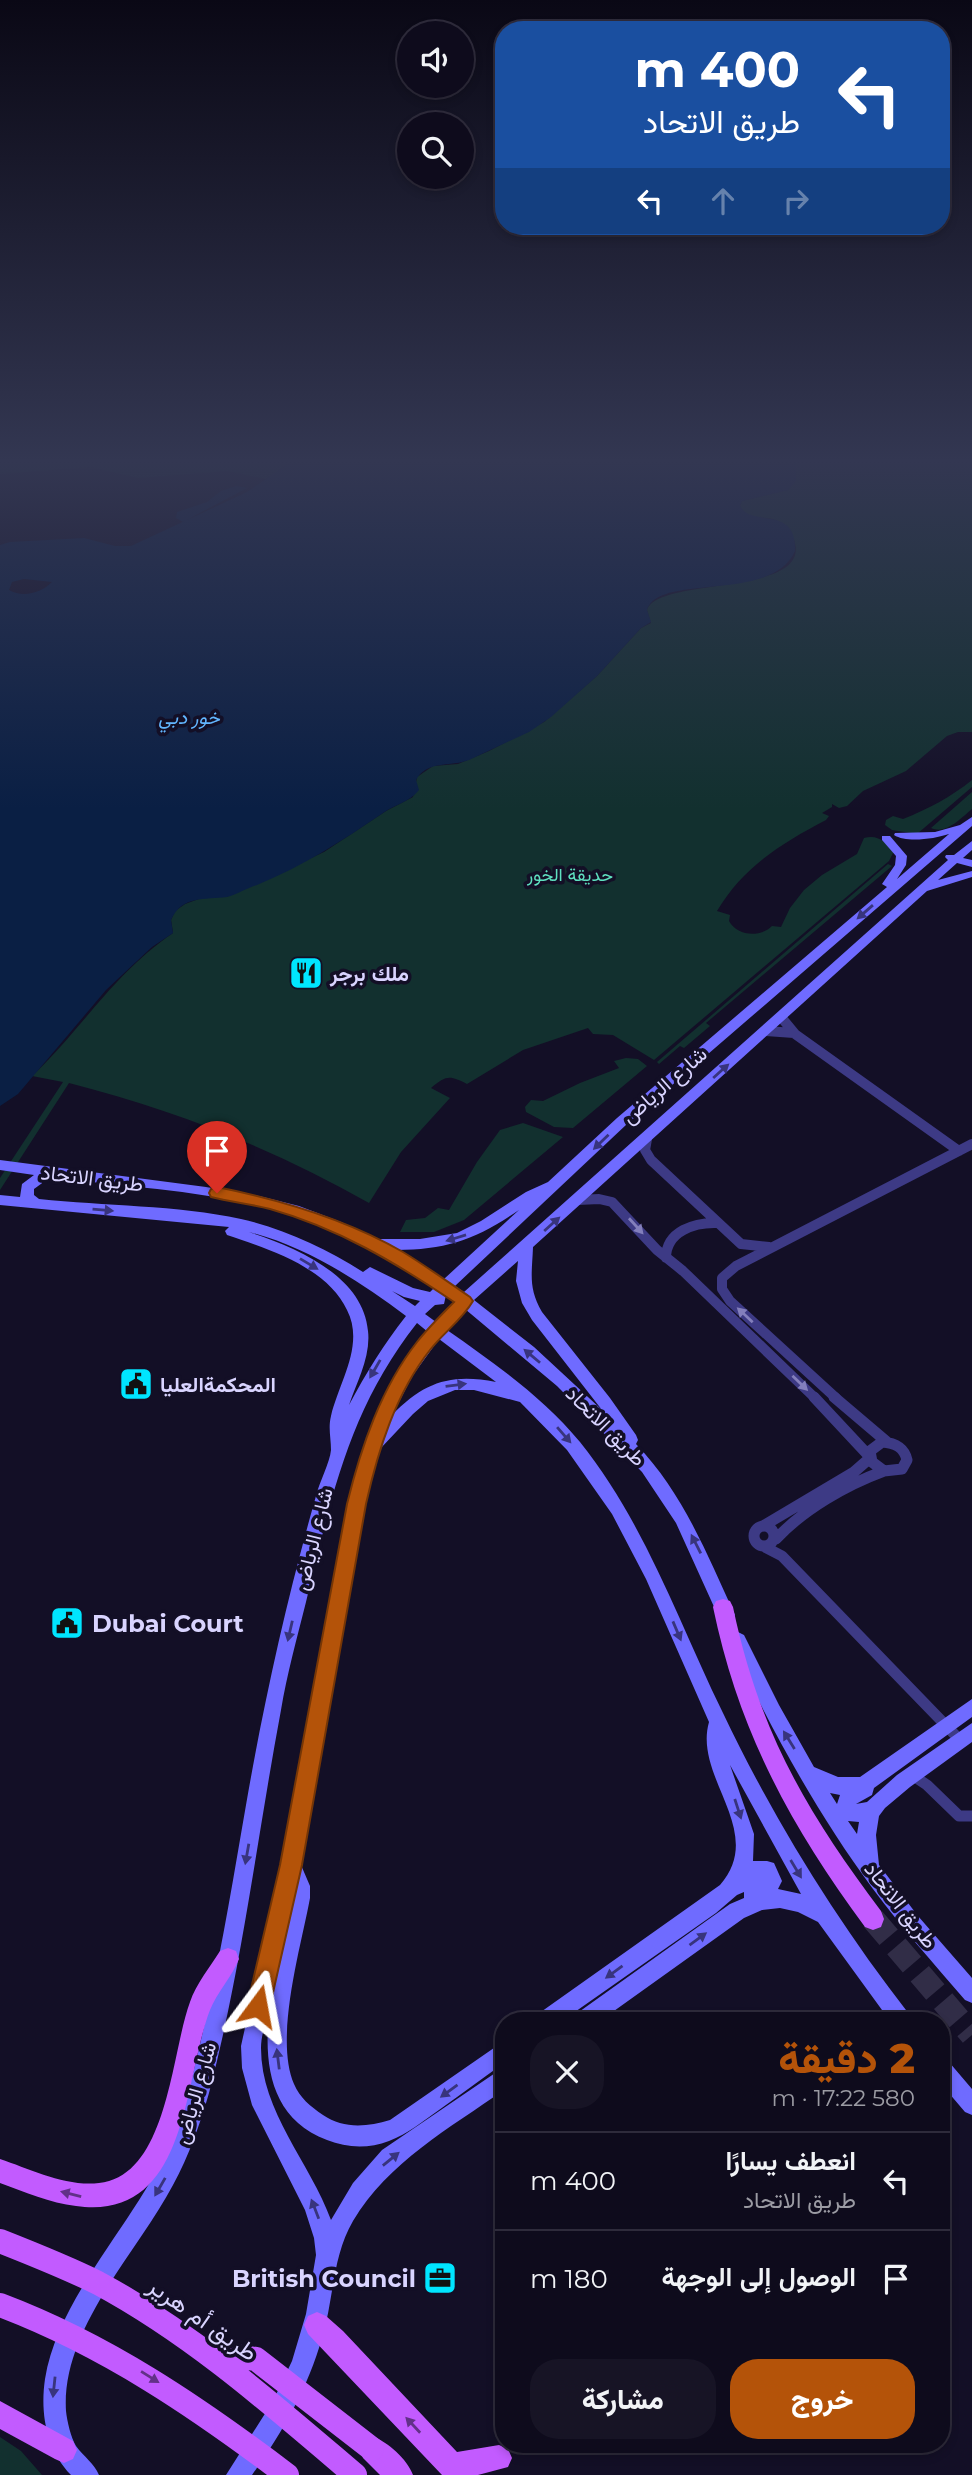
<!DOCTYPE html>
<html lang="ar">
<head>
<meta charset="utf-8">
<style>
	body { margin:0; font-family:Montserrat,Vazirmatn,sans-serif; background:#171425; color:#f1f3f6; direction:rtl; height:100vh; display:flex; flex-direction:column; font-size:26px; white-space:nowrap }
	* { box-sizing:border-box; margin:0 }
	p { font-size:23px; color:#9b9ba3 }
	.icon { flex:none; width:38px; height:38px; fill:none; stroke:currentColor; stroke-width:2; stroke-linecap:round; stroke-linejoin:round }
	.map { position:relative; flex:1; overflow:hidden; direction:ltr }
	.side { position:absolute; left:495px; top:2012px; width:455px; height:441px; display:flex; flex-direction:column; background:#0e0b1c; border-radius:28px; box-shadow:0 4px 10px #0003,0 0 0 2px #2e2b3b; direction:rtl }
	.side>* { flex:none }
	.hud { position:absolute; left:495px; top:21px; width:455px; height:214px; border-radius:28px; box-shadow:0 4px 10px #0003,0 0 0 2px #2e2b3b; direction:rtl; background:#1a4fa0; color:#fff; overflow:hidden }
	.tools { position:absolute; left:397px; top:21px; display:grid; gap:14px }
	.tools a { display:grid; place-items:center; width:77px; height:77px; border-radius:50%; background:#0e0b1c; box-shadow:0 4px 10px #0003,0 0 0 2px #2e2b3b; font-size:35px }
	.pin { position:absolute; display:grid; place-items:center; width:60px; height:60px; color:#fff; margin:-72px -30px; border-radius:50% 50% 50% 0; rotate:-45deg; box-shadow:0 0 7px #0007 }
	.pin .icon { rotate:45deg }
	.me { position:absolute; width:77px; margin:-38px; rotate:13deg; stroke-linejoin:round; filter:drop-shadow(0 0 5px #0008) }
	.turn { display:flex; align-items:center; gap:24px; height:147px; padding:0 35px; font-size:32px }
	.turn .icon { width:91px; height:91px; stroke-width:2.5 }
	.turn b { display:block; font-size:49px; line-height:60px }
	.lanes { display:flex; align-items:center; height:66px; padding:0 35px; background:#0003; justify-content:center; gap:35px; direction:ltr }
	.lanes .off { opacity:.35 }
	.round { display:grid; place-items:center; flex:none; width:74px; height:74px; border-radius:28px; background:#171425 }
	.summary { display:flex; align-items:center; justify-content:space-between; height:119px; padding:0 35px }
	h1 { font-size:42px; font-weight:800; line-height:52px; color:#b45309 }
	.cta { display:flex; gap:14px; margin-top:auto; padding:14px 35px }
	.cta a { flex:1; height:80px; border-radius:28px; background:#b45309; color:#fff; font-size:28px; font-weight:800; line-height:80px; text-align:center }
	.cta a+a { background:#171425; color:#f1f3f6 }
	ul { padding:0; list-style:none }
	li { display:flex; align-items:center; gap:21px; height:98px; padding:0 35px; border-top:2px solid #2e2b3b }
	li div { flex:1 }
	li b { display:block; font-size:26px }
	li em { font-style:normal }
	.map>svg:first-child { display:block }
	.green { fill:#12302f }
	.water { fill:#0a1f44; fill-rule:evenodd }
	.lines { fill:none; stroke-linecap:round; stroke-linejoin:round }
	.primary-tunnel { stroke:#312d47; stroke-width:24; stroke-dasharray:24 12; stroke-linecap:butt }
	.street-far1 { stroke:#3d3a85; stroke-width:10 }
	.street { stroke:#3d3a85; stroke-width:11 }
	.secondary { fill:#6f6bff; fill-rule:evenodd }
	.primary { fill:#c25bff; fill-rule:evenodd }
	.primary-bridge { stroke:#c25bff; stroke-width:24 }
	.oneway { fill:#38347d }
	.oneway2 { fill:#837fbc }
	.oneway3 { fill:#623188 }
	.route { fill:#b45309; stroke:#753606; stroke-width:2 }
	.labels { text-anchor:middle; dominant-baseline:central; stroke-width:7; stroke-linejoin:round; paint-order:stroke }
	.far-park-label { font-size:18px; fill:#5fe0c0; stroke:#130f26 }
	.far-water-label { font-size:19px; font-style:italic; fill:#62b6ff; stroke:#130f26 }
	.poi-label { font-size:21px; font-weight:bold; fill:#d9d4ff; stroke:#130f26; text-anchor:start }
	.street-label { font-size:21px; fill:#d9d4ff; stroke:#130f26 }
	.near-poi-label { font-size:24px; font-weight:bold; fill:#d9d4ff; stroke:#130f26; text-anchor:start }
	.near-street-label { font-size:24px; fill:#d9d4ff; stroke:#130f26 }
</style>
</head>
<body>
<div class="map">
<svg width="972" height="2475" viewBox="0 0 972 2475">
	<rect width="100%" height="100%" fill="#130f26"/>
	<!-- green -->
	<path class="green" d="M0,463h289l-23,16 -38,-8 -90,7 -48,-11 -90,7z
		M796,463h176v269h-14l-11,4 -41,35 -43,20 -16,15 -8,2 -7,-4v3l-10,6 7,3 -3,4c-44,23 -83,47 -109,91l13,4 -1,6c8,15 31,17 43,5l9,1 9,-19 14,-18 18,-15 35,-21 7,-16c14,-4 21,4 30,13l-5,10 -235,199 -41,-25 -20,-1 -5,-6 -65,22 -56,34c-17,-9 -21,-9 -36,4l19,10 -49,54 -32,51c-95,-54 -194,-93 -300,-120l-69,107v-12l63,-96 -31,-6c51,-48 80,-101 141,-143l-2,-13 4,-9 10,-7 19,-7h22l98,-45 62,-41 27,-14 4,-20 16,-11 25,-2 31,-13 55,-29 53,-46 44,-48 10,-5 -4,-13c11,-34 167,-13 147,-70 -13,-35 -43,-12 -54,-34l2,-5 46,-11 8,-11z
		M972,780v7l-55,47 -25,-4 -7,-5 1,-5 7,-4 10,3c25,-10 48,-22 69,-39z
		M972,792v17c-11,9 -26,26 -41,19z
		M888,864l4,2 -186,157 4,3 -26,22 -4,-2 -21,18 -2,-2z
		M626,1058l12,1 9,7 -74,62 -19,-1 -28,-15 -1,-5 6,-7 12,1 37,-18 39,-15 -5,-7z
		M523,1123l40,14 -99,83 -30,12h-34l6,-12 19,-2 13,-10 11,2 28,-48 23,-32z
		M0,2437l21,14 21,24h-42z"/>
	<!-- water -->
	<path class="water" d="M289,463h507v18l-8,9 -46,11 -2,5c11,22 57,-2 55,45 -23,53 -136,21 -148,59l4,12 -10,6 -44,48 -46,41 -22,15 -60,28c-18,7 -42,0 -53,20l3,10c-10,13 -24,14 -36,23 -41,28 -80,53 -126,72 -10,3 -21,10 -30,12 -22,3 -45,-2 -56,23l2,13 -21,14 -46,43 -88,104 -18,12v-561l10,-3 74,-4 31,8h16l116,-54zM24,579l28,3c-11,11 -29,16 -43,8l3,-8z
		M236,486l11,2 -64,34 -7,-4 1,-6 30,-10 14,-11z"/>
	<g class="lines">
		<!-- primary-tunnel -->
		<path class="primary-tunnel" d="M873,1919l99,116"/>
		<!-- street-far1 -->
		<path class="street-far1" d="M781,1017l14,17 164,117
			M766,1031l28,2
			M647,1139l-2,11 6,10 90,84 28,3
			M578,1200l21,-1 13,3 45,48 26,21 132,127
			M666,1258c0,-27 29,-36 52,-35
			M836,1398l-106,-97 -8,-12v-11l14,-12 236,-122"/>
		<!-- street -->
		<path class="street" d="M814,1397l55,59
			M834,1397l53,45
			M882,1442c13,1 22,5 25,18l-5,9 -18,2 -12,-9 -2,-11z
			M754 1536a10 10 0 1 1 20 0a10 10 0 1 1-20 0Z
			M763,1526l91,-54 16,-14
			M776,1539c28,-30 70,-54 108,-68
			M763,1546l19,10 178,184
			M912,1775l15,10 32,31h13"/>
		<!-- secondary -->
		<path class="secondary" d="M972,817v9l-345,298 -172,162 9,6 484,-432 -3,-3 1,-2h8l18,-14v9l-9,8 9,2v7l-15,-4 -19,17 34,-9v6l-45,14 -394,356c-1,27 -5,41 9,65l68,86 26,37 2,5 -2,4c47,49 71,110 99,171l-3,5 -6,3 -6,-3 -44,-97 -34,-51 -85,-86 -92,-77 -18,21c47,33 96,67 133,112 65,81 98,179 143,271 51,107 113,207 186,301l3,7h-22l-72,-99 -20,-10 -18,-4 -18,2 -18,8 -144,103h-27l3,-7 154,-110 14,-6v-6l-7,3 -21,18 -154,108h-27l3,-7 182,-129c47,-54 -27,-107 -11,-163l-63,-143 -34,-65 -45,-64 -47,-48 -46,-12h-19l-27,11 -15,13 -33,35 -15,55 -64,361 9,21v12c-9,49 -36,140 -16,186 6,14 16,22 29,31 20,14 44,12 67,5l114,-79v22c-22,16 -43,31 -65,47 -16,11 -31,24 -50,31 -21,8 -42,7 -62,-1 -59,-22 -64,-80 -57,-135 -3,14 -9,29 -9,43 0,64 49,114 70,172l22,-37 29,-33 122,-83v23c-54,38 -116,72 -151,131 -21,36 -19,78 -31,117 -14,50 -40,95 -70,137h-26l47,-74 19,-40 14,-47 10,-59 -2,-17 -9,-28 -53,-105 -10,-37 -1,-22 40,-181 68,-361 8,-31 19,-55 11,-24 16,-28 25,-34 -11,-9c-68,86 -86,175 -111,279 -9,36 -19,72 -25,108 -24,128 -39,257 -72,383 -9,31 -20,63 -36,92 -36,68 -112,144 -107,226 1,10 5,27 10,35 8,11 18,17 23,29h-28c-25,-26 -31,-62 -26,-96 14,-88 100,-165 131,-250 14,-38 23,-80 32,-120 15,-67 26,-135 38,-204 18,-104 41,-207 70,-309 3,-13 14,-34 15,-46 0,-12 -3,-22 0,-34 8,-34 34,-71 16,-106 -20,-43 -79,-61 -120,-75l-2,-4 4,-4 -229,-22v-10l20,2 2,-13 12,-9 -34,-5v-10l206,27 53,9 40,10 42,16 37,17h42l37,-6 24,-12 45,-29 22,-10 69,-64 270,-231 -5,-3 13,-19 1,-9 -14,-16v-4h8l17,20 -1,9 -9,14 52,-45c-15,5 -43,9 -55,1l1,-2 40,-1 25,-7zM58,1178c76,10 155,13 229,35 53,16 102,43 148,74l-5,5 -17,-4 -43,-21 -7,5c-38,-24 -79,-43 -122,-53 -64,-14 -137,-13 -202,-20l-5,-4v-6l11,-8zM519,1210l-75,69 -48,-29c51,0 81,-11 123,-40zM249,1232c58,15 109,48 157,84 -22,28 -40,57 -57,89 8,-23 22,-49 19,-74 -5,-56 -73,-84 -119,-99zM518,1261l-2,20 6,22 10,17 70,90 -68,-63 -60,-47zM392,1291l12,6 16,4 -5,5zM446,1295l9,6 -19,21 -11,-8 10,-9 9,-1zM439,1339l57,43c-45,-9 -72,0 -104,33l21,-40zM730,1765l71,129 -23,-5 4,-8 -8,-18 -7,-2h-14l1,-27z
			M738,1632l6,3 35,70 35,62 24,10h22l112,-78v18l-98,71 -2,7 -16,9 11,-2 30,-27 75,-52v19l-62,45 -25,21 -6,8 -3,19 3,30 39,51 54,62v25l-7,-3c-31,-36 -63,-72 -92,-111 -57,-77 -103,-162 -144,-249l3,-5zM830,1793l10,2 -3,9zM848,1821l11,1 -2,12z
			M942,2059l7,3 23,27v26l-7,-3 -23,-27z"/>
		<!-- primary -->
		<path class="primary" d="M723,1599l7,2 3,6c26,124 73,204 148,304l3,8 -3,8 -8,3 -8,-3c-75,-102 -126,-195 -152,-320l3,-6z
			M228,1948l8,3 3,8c-7,18 -22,33 -29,51 -27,70 -21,212 -134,196 -26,-3 -51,-14 -76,-23v-24c30,10 66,28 99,24 69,-7 72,-130 91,-181 6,-18 20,-35 30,-51z
			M317,2312l9,4 17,15 114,121 42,-7 9,4 4,9 -4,9 -30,8h-36l-134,-141 -4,-9 4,-9z
			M0,2401l73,40 4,9 -4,9 -9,4 -9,-4 -55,-30z
			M372,2436c16,6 35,23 41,39h-33l-17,-17 -4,-9 4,-9z"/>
		<!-- primary-bridge -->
		<path class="primary-bridge" d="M0,2241c33,13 66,26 98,42 95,51 176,123 257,192
			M0,2305c106,40 197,102 287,170
			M223,2363l11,-7 22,3 116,90"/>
	</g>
	<!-- one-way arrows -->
	<defs><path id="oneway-solid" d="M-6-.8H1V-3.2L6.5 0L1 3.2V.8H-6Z" transform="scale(1.75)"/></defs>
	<g class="oneway">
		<use href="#oneway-solid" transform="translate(865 912) rotate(139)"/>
		<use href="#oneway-solid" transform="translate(721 1071) rotate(-42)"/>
		<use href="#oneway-solid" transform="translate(601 1142) rotate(136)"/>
		<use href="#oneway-solid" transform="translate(103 1210) rotate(5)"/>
		<use href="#oneway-solid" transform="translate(552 1224) rotate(-42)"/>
		<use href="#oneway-solid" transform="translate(456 1238) rotate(163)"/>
		<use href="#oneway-solid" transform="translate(309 1264) rotate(31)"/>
		<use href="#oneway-solid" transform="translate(532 1356) rotate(-140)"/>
		<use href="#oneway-solid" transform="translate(375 1369) rotate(120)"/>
		<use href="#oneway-solid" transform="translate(456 1385) rotate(-7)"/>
		<use href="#oneway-solid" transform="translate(564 1435) rotate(49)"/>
		<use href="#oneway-solid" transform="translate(696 1544) rotate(-117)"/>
		<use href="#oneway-solid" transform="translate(290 1631) rotate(103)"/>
		<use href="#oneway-solid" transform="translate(677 1631) rotate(67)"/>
		<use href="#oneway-solid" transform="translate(789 1740) rotate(-122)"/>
		<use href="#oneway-solid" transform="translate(738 1809) rotate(72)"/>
		<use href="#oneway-solid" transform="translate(247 1854) rotate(100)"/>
		<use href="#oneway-solid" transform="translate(796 1869) rotate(59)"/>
		<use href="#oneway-solid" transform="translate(698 1939) rotate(-36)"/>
		<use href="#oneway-solid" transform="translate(614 1972) rotate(144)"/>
		<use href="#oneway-solid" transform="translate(278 2059) rotate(-97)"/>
		<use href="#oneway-solid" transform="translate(449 2091) rotate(144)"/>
		<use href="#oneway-solid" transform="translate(391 2159) rotate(-39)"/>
		<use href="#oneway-solid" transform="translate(160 2187) rotate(120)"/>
		<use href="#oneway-solid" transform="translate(315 2209) rotate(-111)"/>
		<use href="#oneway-solid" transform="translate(54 2387) rotate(96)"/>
	</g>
	<g class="oneway2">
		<use href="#oneway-solid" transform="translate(636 1226) rotate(48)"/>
		<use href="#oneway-solid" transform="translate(745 1315) rotate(-137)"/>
		<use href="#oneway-solid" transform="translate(800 1383) rotate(44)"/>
	</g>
	<g class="oneway3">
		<use href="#oneway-solid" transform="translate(71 2194) rotate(-166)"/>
		<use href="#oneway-solid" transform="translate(150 2377) rotate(32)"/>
		<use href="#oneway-solid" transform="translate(413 2425) rotate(-133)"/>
	</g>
	<!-- sky -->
	<linearGradient id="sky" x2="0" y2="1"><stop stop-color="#0a0815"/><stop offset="0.57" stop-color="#333752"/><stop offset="1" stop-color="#333752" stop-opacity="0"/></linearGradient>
	<rect width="972" height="809" fill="url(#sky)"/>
	<!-- route -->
	<path class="route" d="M217,1187c65,13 129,32 186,65 23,14 45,30 67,45l3,4c-11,19 -30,32 -43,49 -34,43 -52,100 -64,154l-64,361 -32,141 -4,8 -8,4 -8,-4 -3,-8 33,-141 67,-361c14,-57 34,-116 70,-162 11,-14 24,-27 37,-40 -58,-39 -116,-74 -184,-93 -19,-5 -40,-7 -59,-12l-2,-4 2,-4z"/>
	<!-- icons -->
	<defs>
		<symbol id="restaurant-square" viewBox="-11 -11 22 22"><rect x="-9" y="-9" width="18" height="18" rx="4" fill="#00e5ff" stroke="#130f26"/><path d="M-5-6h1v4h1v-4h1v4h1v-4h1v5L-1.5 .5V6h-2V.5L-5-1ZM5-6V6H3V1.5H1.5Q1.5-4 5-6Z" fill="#111"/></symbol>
		<symbol id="civic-square" viewBox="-11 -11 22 22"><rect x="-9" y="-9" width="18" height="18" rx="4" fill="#00e5ff" stroke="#130f26"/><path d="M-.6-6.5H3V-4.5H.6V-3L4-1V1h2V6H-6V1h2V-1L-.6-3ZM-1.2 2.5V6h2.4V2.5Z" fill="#111"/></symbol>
		<symbol id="office-square" viewBox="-11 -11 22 22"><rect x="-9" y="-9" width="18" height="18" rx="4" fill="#00e5ff" stroke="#130f26"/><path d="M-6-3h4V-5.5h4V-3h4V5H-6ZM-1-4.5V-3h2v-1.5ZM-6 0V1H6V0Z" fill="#111"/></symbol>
	</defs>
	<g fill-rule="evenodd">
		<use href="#restaurant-square" x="287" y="954" width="38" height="38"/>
		<use href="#civic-square" x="117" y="1365" width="38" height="38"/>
		<use href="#civic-square" x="48" y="1604" width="38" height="38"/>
		<use href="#office-square" x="421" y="2259" width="38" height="38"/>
	</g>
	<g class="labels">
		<!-- far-park labels -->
		<g class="far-park-label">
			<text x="570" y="875">حديقة الخور</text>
		</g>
		<!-- far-water labels -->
		<g class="far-water-label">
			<text x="189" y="717">خور دبي</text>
		</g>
		<!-- poi labels -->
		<g class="poi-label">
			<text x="330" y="973">ملك برجر</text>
			<text x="160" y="1384">المحكمةالعليا</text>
		</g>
		<!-- street labels -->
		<g class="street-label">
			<text transform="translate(664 1085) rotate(-41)">شارع الرياض</text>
			<text transform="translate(92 1178) rotate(7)">طريق الاتحاد</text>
			<text transform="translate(606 1426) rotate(45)">طريق الاتحاد</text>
			<text transform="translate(313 1539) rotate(-76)">شارع الرياض</text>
			<text transform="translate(901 1905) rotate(52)">طريق الاتحاد</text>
			<text transform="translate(195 2093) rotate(-74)">شارع الرياض</text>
		</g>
		<!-- near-poi labels -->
		<g class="near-poi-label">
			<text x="92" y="1623">Dubai Court</text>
			<text x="416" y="2278" text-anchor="end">British Council</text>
		</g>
		<!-- near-street labels -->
		<g class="near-street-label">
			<text transform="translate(203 2319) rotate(35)">طريق أم هرير</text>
		</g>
	</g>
</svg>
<div class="tools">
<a><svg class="icon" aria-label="sound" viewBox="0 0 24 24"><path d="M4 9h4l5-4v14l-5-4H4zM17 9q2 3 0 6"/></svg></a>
<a><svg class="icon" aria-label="search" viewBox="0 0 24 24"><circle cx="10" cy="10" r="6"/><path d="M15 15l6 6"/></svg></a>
</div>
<div class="pin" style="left:217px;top:1193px;background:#d93025"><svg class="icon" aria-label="arrive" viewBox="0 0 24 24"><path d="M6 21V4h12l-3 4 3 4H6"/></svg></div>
<svg class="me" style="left:258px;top:2006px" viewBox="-20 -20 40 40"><path d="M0-17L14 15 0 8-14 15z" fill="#b45309" stroke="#fff" stroke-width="4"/></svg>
<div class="hud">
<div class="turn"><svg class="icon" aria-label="left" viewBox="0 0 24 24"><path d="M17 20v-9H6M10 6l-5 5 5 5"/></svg><div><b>400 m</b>طريق الاتحاد</div></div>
<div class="lanes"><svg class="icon" aria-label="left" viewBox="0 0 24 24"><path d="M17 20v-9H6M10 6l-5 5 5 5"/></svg><svg class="icon off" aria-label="ahead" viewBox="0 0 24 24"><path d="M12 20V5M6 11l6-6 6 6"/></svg><svg class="icon off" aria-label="right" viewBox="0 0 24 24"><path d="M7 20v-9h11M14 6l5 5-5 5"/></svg></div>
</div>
<section class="side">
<div class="summary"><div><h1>2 دقيقة</h1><p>580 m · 17:22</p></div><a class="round"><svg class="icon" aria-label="close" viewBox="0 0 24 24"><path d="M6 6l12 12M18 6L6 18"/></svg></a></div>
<ul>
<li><svg class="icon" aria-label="left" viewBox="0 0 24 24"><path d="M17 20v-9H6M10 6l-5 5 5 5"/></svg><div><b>انعطف يسارًا</b><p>طريق الاتحاد</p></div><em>400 m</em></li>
<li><svg class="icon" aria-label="arrive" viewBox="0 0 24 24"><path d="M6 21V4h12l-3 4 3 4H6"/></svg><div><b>الوصول إلى الوجهة</b></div><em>180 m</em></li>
</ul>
<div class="cta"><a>خروج</a><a>مشاركة</a></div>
</section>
</div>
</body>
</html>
